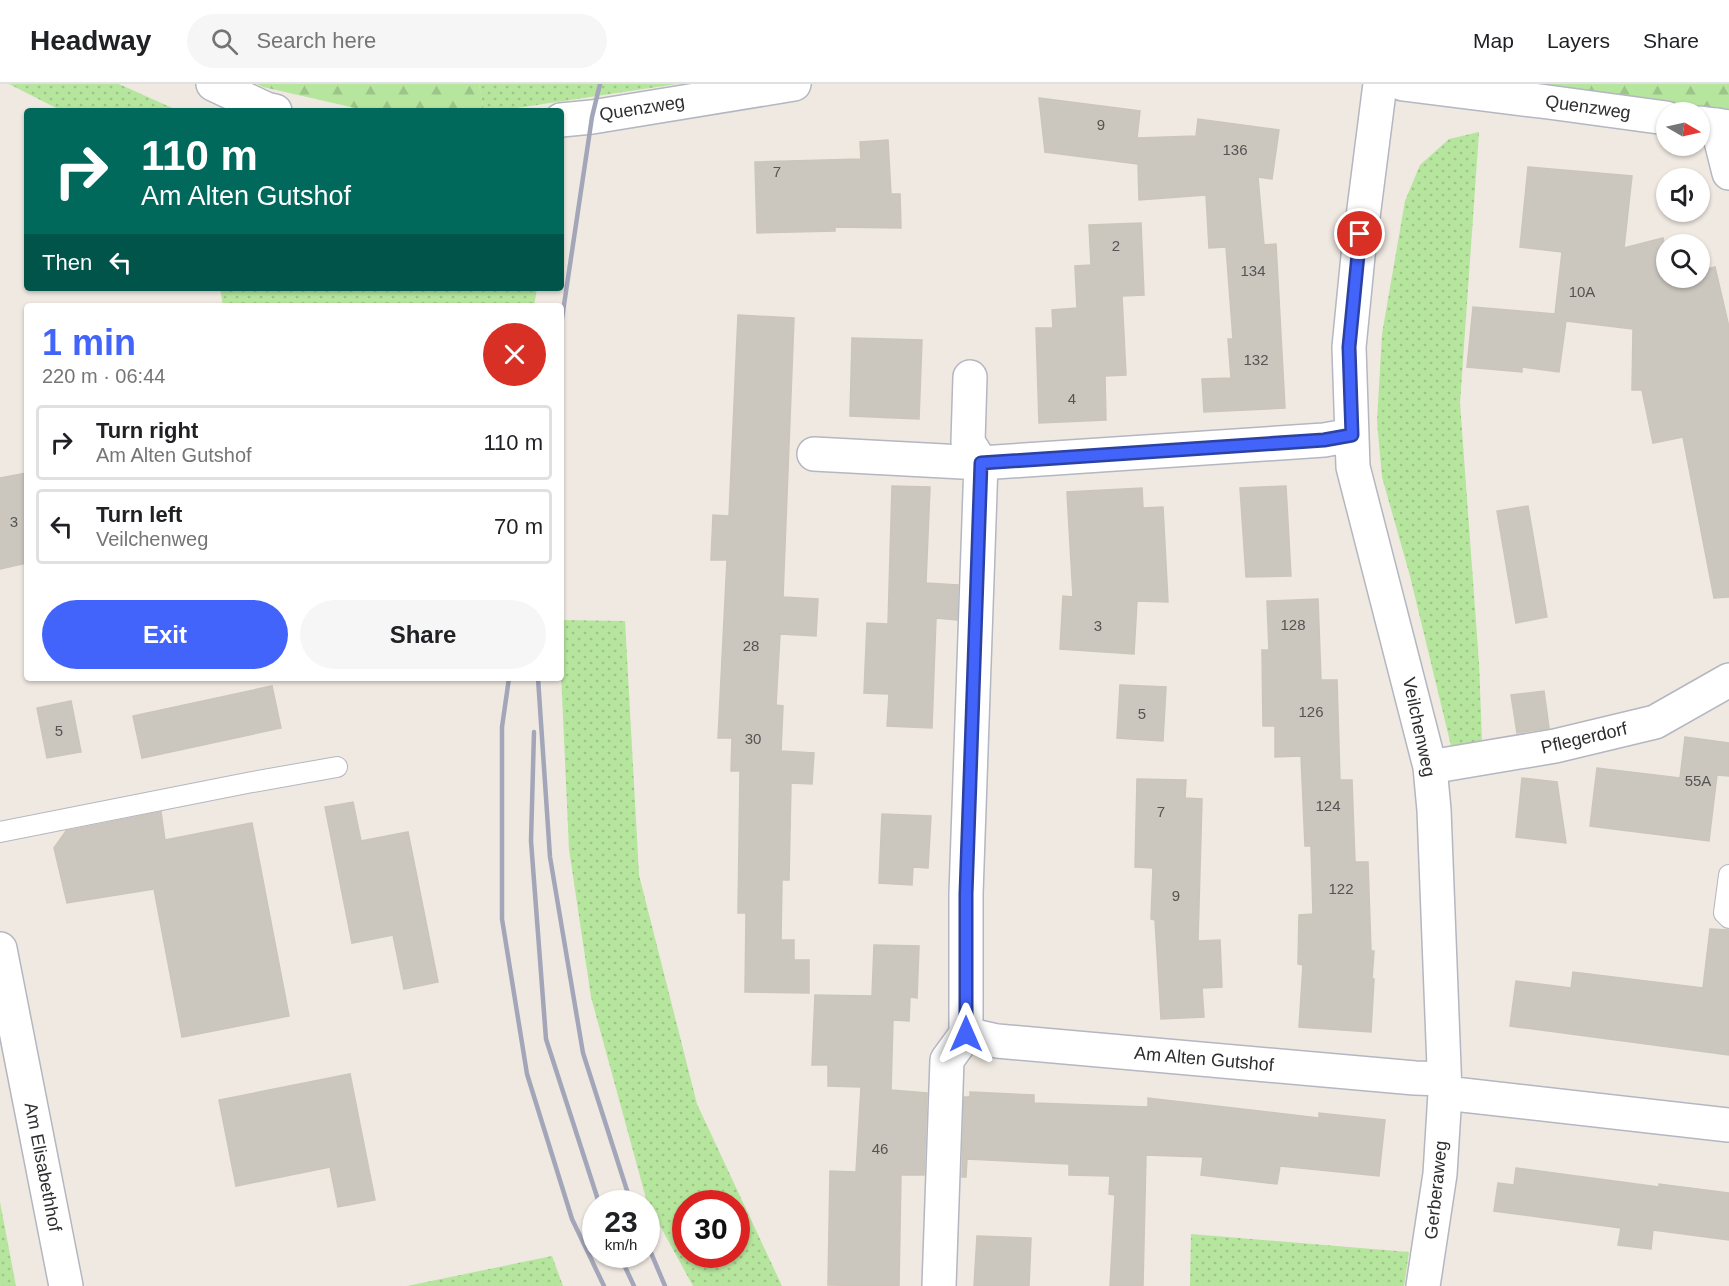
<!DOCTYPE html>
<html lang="en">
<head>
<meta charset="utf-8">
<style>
	body { margin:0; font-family:Arial,sans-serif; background:#f6f6f6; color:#202124; height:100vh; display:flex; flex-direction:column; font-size:22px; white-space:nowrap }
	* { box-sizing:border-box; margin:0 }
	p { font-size:20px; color:#757577 }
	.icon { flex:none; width:33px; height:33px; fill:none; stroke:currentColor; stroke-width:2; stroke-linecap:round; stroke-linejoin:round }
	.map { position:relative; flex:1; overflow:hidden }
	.side { position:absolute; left:24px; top:219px; width:540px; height:378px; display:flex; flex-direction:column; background:#fff; border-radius:6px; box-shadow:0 2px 4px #0004 }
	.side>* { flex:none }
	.top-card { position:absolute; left:24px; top:24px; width:540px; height:183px; border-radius:6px; box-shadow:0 2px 4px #0004; background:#00695c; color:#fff; overflow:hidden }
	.needle { width:39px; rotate:99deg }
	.fabs { position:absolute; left:1656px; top:18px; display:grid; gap:12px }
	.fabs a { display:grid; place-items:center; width:54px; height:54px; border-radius:50%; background:#fff; box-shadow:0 2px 4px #0004; font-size:30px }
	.speed { position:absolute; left:582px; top:1106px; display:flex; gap:12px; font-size:30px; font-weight:700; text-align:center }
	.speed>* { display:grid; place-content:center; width:78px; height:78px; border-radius:50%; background:#fff; box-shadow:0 2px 4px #0004; line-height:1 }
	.speed small { font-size:15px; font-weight:400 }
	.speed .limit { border:9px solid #d22; background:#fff; color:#111 }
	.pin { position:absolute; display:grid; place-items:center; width:51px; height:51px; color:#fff; margin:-26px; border:3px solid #fff; border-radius:50%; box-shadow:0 2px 6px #0007 }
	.me { position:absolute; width:66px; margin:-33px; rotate:0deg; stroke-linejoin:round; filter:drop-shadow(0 0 4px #0008) }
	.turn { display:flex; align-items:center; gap:21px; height:126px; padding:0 18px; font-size:27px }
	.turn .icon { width:78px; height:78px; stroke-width:2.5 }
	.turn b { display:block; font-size:42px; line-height:51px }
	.then { display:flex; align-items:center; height:57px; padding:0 18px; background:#0003; gap:12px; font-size:22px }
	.round { display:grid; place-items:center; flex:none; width:63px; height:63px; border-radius:32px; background:#f6f6f6 }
	.head { display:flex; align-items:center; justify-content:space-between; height:102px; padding:0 18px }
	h1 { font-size:36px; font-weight:800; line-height:45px; color:#4264fb }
	.button { display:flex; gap:12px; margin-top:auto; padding:12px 18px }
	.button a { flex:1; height:69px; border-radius:36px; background:#4264fb; color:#fff; font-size:24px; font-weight:800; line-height:69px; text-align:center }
	.button a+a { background:#f6f6f6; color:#202124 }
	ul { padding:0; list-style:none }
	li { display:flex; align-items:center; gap:18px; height:75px; margin:0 12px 9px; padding:0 6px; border:3px solid #e0e0e0; border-radius:6px }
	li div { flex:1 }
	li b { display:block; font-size:22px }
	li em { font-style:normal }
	header { display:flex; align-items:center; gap:36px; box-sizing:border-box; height:84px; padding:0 30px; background:#fff; border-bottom:2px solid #e0e0e0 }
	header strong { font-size:28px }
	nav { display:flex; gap:33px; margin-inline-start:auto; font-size:21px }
	.search { width:420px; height:54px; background:#f6f6f6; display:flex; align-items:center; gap:15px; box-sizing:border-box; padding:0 21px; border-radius:33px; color:#757577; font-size:22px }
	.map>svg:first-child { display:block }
	.grass { fill:url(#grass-dots); fill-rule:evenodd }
	.forest { fill:url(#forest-firs) }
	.building { fill:#cbc7bf; stroke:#cbc5ba; stroke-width:1.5 }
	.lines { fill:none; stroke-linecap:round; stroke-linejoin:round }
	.service-casing { stroke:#b4b7c1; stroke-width:22 }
	.minor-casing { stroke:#b4b7c1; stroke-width:36 }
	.tertiary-casing { stroke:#b4b7c1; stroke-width:36 }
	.service { stroke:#fff; stroke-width:20 }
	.minor { stroke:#fff; stroke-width:33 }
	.tertiary { stroke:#fff; stroke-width:33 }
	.rail { stroke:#a3a6b8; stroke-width:4.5 }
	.route-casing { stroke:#2b41a3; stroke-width:15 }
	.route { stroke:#4264fb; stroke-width:10 }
	.labels { text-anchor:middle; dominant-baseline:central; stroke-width:5; stroke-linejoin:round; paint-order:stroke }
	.number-label { font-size:15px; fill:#555452 }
	.street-label { font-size:18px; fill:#2e2e2e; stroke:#fff }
</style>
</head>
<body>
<header>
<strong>Headway</strong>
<div class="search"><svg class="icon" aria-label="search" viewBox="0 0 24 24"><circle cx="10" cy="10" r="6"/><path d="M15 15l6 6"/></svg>Search here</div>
<nav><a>Map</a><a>Layers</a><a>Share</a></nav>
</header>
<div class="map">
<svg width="1729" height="1202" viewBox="0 0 1729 1202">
	<defs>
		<pattern id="grass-dots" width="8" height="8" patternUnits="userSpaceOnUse" patternTransform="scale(1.5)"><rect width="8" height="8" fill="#b6e59e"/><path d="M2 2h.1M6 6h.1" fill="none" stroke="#9dc588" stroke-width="1.8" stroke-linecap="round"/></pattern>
		<pattern id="forest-firs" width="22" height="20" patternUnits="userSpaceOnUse" patternTransform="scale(1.5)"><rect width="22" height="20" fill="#b6e59e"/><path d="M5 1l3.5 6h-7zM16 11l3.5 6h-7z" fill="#9dc588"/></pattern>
	</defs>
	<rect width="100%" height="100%" fill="#efe9e1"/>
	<!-- grass -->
	<path class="grass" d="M9,0h110l60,27h-117z
		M479,0h198l-181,27h-12z
		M1479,48l-19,271 19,260 3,78 -30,9 -42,-174 -28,-99 -5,-55 5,-88 23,-133 15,-36 29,-26z
		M220,204h317l-3,18h-311z
		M561,536l64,1 14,254 58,229 85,182h-89l-46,-84 -56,-205 -22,-148 -8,-176zM686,1119h50v51h-50z
		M0,1118l16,84h-16z
		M1191,1150l218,18 -5,34h-214z
		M552,1172l11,30h-156z"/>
	<!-- forest -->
	<path class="forest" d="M257,0h222l5,27h-116l-105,-24z
		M1531,0h198v26z"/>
	<!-- building -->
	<path class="building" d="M1039,14l101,13 -3,27 59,-2 2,-17 81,11 -7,49 -14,-2 6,68 12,-1 9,164 -81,4 -2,-33 29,-1 -3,-39h5l-7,-92 -17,1 -3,-53 -67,5 -1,-36 -93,-12z
		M888,56l3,54h9l1,34 -66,-1v4l-78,2 -2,-71 106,-3 -1,-17z
		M1528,83l104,9 -8,72 39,-10 3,14v26h34v-7l15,-4 14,60v270l-15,1 -31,-161 -30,6 -11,-53h-10l1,-61 -67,-8 -7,51 -37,-5v5l-55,-5 6,-60 82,7 7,-62 -42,-5z
		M1141,139l3,72 -22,1 4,79 -21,1 1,44 -67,3 -3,-95h17l-1,-18 25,-2 -2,-42 16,-1 -2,-40z
		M738,231l56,3 -11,279 35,2 -2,37 -36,-2 -4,71 7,1 -2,45 33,2 -2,31 -21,-1 -2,97h-7l-1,60h13v20h15v33l-64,-1 1,-79h-8l2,-142h-9l1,-33h-14l9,-178h-16l2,-45 16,1z
		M852,254l70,2 -3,79 -69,-3z
		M27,389v90l-27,6v-91z
		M892,402l38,1 -4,96 32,2 -1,35 -21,-2 -4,110 -45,-2 2,-32 -25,-1 3,-70 21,1z
		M1286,402l5,90 -45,1 -6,-89z
		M1142,404l1,20 20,-1 5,95 -31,-1 -3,53 -74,-5 3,-53 10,1 -6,-105z
		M1528,422l19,111 -31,6 -19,-112z
		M1318,515l3,81h16l3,100h12l3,82h13l3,89h3l-2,28h2l-3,53 -72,-5 4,-62 -5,-1 1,-49 14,-1 -2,-68h-6l-4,-90 -26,1v-31h-12l-1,-76h7l-2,-49z
		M1120,601l46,2 -3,54 -46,-3z
		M272,602l9,42 -139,30 -9,-42z
		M1544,607l5,37 -32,5 -6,-38z
		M71,617l10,51 -34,6 -10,-50z
		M1685,653l44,6v33l-12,-1 -8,66 -119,-15 7,-58 83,10z
		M1522,694l35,4 9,61 -50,-6z
		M1137,695l49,1 -1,18 17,1 -4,142 22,-1 2,47 -20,1 2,29 -43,2 -6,-99 -4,-1 2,-51 -18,-1z
		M353,718l8,39 47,-9 30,150 -34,7 -11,-54 -41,8 -27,-136z
		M161,728l4,28 87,-17 37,193 -107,21 -28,-148 -87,14 -13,-55 12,-17z
		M882,730l49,2 -3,52 -15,-1 -1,18 -33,-2z
		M1710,845l19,1v125l-219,-29 6,-45 55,7 2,-16 130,16z
		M874,861l45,1 -2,52 -7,-1 -1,24 -16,-1 -2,70 36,3 -3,82h-23l-2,111 -71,-1 2,-114 26,1 5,-85 -33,-1v-21h-16l3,-70 57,1z
		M350,990l25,126 -37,7 -8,-40 -94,19 -17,-86z
		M970,1008l64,3v8l114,4v-9l171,20v-5l66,7 -6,56 -99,-10 -3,18 -76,-9 2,-18 -57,-2 -3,131h-33l5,-91 -6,-1 1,-18 -41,-1v-11l-102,-5 -1,18h-4l2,-80h6z
		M1516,1084l143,19v-3l70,9v47l-76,-10 -2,19 -33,-4 3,-17 -127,-17 4,-28 16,2z
		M977,1152l54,2 -2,48h-55z"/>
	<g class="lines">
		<defs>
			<path id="service" d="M0,748l247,-49 90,-16
				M1729,791l-5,38 5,5"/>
			<path id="minor" d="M1380,0l-22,172 -9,91 4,120 77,300 4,43 11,283 -5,81 -17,112
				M1717,41l12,48
				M1352,351l-28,5 -343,23 -15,431v140l31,7 418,37 29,1
				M814,370l167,9 -13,-21 2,-65
				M1430,683l125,-21 100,-24 74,-42
				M0,865l66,337
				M1445,1009l284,32
				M939,1202l8,-226 19,-26"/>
			<path id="tertiary" d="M213,0l53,25 9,2
				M1403,0l145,18 118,16
				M561,36l31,-3 202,-33
				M1700,39l29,4"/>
		</defs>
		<!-- service casing -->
		<use href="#service" class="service-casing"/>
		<!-- minor casing -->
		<use href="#minor" class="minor-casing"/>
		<!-- tertiary casing -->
		<use href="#tertiary" class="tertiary-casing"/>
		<!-- service -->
		<use href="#service" class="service"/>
		<!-- minor -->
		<use href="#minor" class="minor"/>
		<!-- tertiary -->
		<use href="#tertiary" class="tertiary"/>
		<!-- rail -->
		<path class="rail" d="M561,241l31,-208 8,-33
			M509,594l-7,49v192l25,155 45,145 32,67
			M538,594l12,179 33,196 48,150
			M534,648l-3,109 15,198 53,164
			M646,1157l19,45
			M619,1170l15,32"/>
	</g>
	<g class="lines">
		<defs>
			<path id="route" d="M966,950v-140l15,-431 343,-23 28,-5 -3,-88 11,-113"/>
		</defs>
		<!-- route casing -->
		<use href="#route" class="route-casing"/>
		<!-- route -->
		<use href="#route" class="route"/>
	</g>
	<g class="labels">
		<!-- number labels -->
		<g class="number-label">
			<text x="1101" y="40">9</text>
			<text x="1235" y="65">136</text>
			<text x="777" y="87">7</text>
			<text x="1116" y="161">2</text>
			<text x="1253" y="186">134</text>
			<text x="1582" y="207">10A</text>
			<text x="1256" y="275">132</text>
			<text x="1072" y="314">4</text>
			<text x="14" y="437">3</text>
			<text x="1293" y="540">128</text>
			<text x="1098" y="541">3</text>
			<text x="751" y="561">28</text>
			<text x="1311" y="627">126</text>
			<text x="1142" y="629">5</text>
			<text x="59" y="646">5</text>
			<text x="753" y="654">30</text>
			<text x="1698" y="696">55A</text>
			<text x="1328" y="721">124</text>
			<text x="1161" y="727">7</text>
			<text x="1341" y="804">122</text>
			<text x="1176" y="811">9</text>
			<text x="880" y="1064">46</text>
		</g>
		<!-- street labels -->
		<g class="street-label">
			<text transform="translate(1588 23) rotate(8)">Quenzweg</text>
			<text transform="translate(642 24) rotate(-9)">Quenzweg</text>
			<text transform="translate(1419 643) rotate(78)">Veilchenweg</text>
			<text transform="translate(1584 654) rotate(-13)">Pflegerdorf</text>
			<text transform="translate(1204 975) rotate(5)">Am Alten Gutshof</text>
			<text transform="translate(43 1083) rotate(79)">Am Elisabethhof</text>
			<text transform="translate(1436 1106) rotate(-84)">Gerberaweg</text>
		</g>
	</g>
</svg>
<div class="fabs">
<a><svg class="needle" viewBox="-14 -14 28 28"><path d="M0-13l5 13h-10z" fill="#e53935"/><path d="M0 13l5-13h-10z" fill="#757577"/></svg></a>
<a><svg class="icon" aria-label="sound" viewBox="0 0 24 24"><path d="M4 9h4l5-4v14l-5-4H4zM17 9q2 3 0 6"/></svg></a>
<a><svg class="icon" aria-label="search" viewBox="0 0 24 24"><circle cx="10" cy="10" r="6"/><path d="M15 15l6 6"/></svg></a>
</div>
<div class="speed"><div>23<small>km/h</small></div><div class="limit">30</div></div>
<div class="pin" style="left:1360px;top:150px;background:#d93025"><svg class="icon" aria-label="arrive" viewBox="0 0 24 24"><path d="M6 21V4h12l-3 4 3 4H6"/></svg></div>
<svg class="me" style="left:966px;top:950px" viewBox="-20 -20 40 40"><path d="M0-17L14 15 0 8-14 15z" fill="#4264fb" stroke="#fff" stroke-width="4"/></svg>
<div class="top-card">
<div class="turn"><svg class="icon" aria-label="right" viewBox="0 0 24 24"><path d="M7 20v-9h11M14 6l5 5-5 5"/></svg><div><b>110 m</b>Am Alten Gutshof</div></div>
<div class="then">Then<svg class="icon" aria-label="left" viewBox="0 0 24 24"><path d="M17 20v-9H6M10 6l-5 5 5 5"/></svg></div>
</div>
<section class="side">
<div class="head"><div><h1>1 min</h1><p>220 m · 06:44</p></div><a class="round" style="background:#d93025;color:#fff"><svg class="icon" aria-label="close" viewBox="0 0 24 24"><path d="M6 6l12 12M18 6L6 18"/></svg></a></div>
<ul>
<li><svg class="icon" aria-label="right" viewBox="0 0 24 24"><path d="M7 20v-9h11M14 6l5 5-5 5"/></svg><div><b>Turn right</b><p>Am Alten Gutshof</p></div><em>110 m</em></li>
<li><svg class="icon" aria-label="left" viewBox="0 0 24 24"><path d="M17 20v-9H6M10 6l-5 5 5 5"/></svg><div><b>Turn left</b><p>Veilchenweg</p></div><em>70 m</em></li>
</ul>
<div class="button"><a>Exit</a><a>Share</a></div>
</section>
</div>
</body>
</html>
